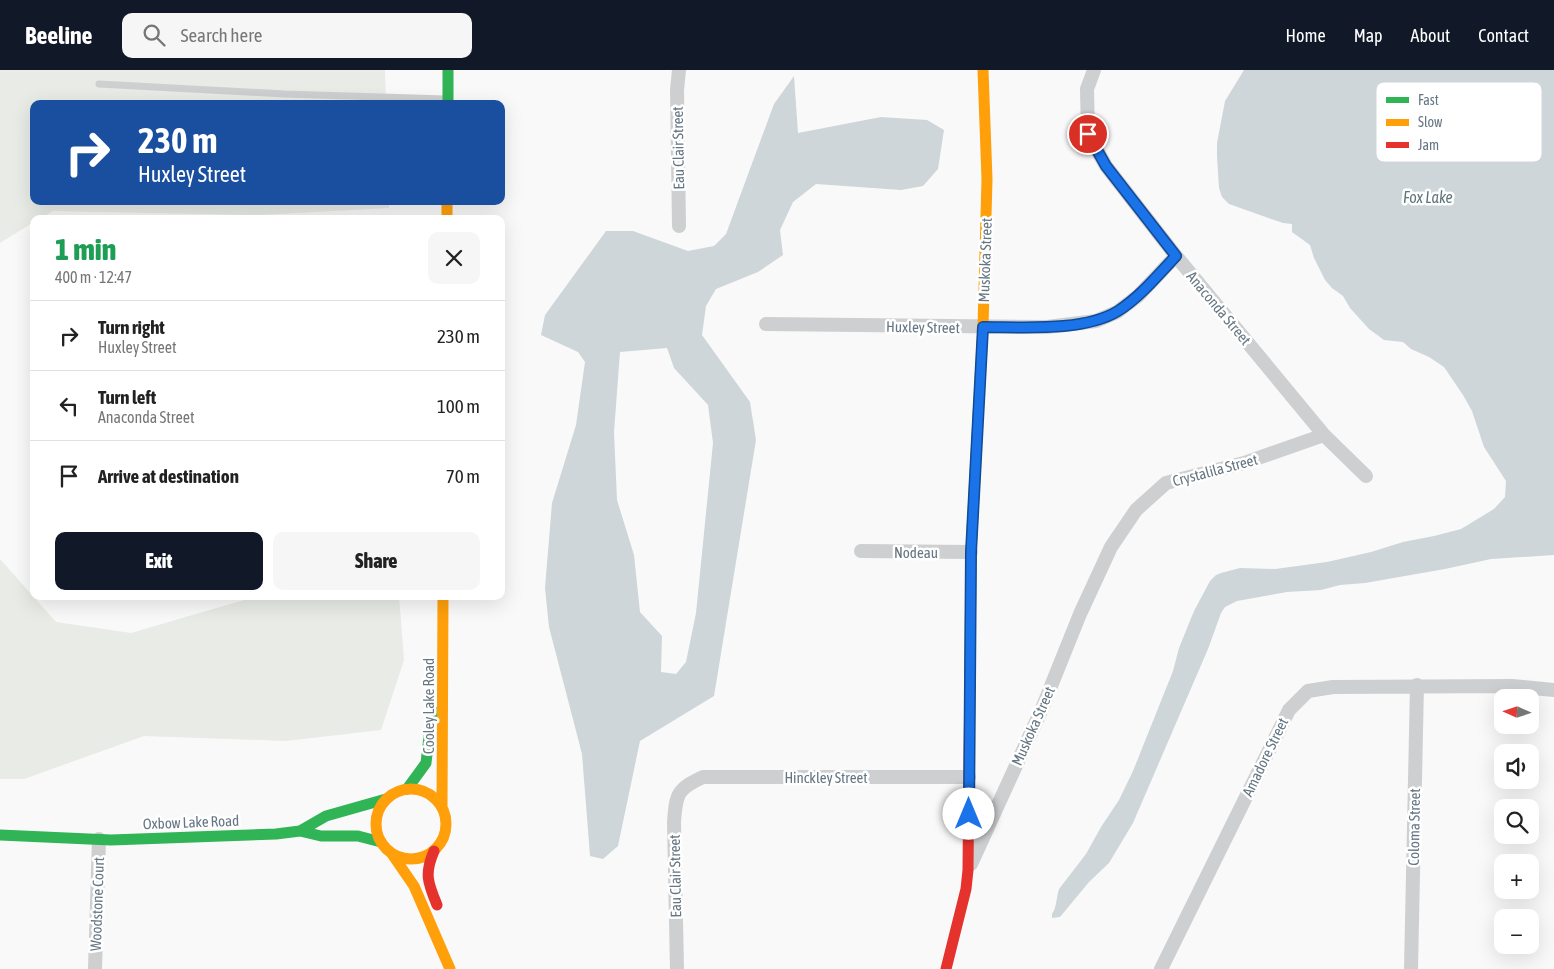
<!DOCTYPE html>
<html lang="en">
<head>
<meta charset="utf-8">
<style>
	body { margin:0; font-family:"Asap Condensed",sans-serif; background:#f6f6f6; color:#222; height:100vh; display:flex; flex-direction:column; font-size:19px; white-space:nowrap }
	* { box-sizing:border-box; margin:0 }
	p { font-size:16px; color:#767676 }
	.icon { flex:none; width:28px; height:28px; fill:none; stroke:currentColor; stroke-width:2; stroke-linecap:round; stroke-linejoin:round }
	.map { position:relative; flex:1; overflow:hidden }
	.drawer { position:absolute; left:30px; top:145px; width:475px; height:385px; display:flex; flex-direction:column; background:#fff; border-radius:10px; box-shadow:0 5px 20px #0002 }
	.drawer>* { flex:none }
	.top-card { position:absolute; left:30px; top:30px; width:475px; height:105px; border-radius:10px; box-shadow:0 5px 20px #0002; background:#1a4fa0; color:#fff; overflow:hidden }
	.needle { width:32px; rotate:273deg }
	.fabs { position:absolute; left:1494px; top:619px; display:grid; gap:10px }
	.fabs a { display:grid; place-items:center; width:45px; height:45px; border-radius:10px; background:#fff; box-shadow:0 5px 20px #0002; font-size:25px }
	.pin { position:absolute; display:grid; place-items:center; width:42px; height:42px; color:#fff; margin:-21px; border:2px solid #fff; border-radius:50%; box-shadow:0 1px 5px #0007 }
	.me { position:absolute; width:55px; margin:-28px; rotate:0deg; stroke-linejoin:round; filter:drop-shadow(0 0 4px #0008) }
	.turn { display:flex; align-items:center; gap:18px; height:105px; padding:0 25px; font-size:22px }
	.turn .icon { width:65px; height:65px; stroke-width:2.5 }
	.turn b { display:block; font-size:35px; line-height:42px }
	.round { display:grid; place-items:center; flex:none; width:52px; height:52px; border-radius:10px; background:#f6f6f6 }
	.summary { display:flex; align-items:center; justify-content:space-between; height:85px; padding:0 25px }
	h1 { font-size:30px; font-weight:800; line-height:38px; color:#1e9e55 }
	.button { display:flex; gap:10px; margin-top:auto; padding:10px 25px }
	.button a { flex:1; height:58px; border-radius:10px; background:#111827; color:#fff; font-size:20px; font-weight:800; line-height:58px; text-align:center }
	.button a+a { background:#f6f6f6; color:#222 }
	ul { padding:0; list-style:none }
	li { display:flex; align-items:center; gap:15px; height:70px; padding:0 25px; border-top:1px solid #e0e0e0 }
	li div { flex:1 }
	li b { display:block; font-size:19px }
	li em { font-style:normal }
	header { display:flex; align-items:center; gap:30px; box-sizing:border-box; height:70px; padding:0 25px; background:#111827; color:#fff }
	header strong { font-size:24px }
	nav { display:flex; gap:28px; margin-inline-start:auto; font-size:18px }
	.search { width:350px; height:45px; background:#f6f6f6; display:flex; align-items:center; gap:12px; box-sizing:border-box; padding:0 18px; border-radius:10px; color:#767676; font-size:19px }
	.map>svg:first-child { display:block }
	.green { fill:#e8ebe6 }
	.water { fill:#ced6d9; fill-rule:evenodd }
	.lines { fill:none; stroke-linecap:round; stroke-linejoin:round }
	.lane { stroke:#cecfd0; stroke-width:7 }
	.street { stroke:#cecfd0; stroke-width:14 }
	.fast { stroke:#30b455; stroke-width:11 }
	.slow { stroke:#ff9f0a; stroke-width:11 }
	.jam { stroke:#e5322d; stroke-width:11 }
	.route-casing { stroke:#114b97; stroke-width:12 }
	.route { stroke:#1a73e8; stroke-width:9 }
	.labels { text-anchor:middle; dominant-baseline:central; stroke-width:5; stroke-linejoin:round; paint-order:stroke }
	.street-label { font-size:15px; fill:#657683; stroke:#fff }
	.water-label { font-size:16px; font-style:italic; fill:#60757c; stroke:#fff }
	.key { fill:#fff; stroke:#d1d6da; stroke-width:1 }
	.key-label { font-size:14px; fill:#657683 }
</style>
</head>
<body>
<header>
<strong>Beeline</strong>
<div class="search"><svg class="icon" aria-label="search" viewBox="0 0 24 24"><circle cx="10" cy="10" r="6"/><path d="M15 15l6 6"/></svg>Search here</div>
<nav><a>Home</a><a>Map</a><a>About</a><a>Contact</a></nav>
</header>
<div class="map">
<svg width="1554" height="899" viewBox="0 0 1554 899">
	<rect width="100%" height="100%" fill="#f9f9f9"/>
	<!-- green -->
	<path class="green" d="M0,0h385l1,34h-352v97h355v7l-130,7 -206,-4 -13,8h-6v3l-34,21z
		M0,489l56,63 75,11 127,-37h141l5,64 -23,70 -95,11 -142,-5 -120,43h-24z"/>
	<!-- water -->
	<path class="water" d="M1244,0h310v485l-63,4 -46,10 -80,14 -25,2 -19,5 -34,2 -50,9 -12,6 -4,6 -13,36 -75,174 -24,40 -20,19 -29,35 -8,1v-4c5,-7 4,-16 7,-25l27,-35 15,-27 18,-27 14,-29 40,-100 6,-23 15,-37 16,-30 6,-6 5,-2 19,-5 35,1 52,-7 44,-10 32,-10 31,-6 27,-7 33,-20 11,-12 1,-16 -22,-34 -12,-36 -9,-16 -19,-28 -15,-10 -18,-8 -8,-7 -19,-2 -15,-11 -19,-21 -7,-12 -11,-8 -7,-8 -11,-22 -4,-13 -18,-13v-8l-9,-1 -54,-19 -7,-7 -3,-9 -2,-32v-13l8,-42z
		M794,6l4,57 83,-16 46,3 17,10 -6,39 -15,17 -22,4 -85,-6 -23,18 -13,28 3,25 -25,17 -42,17 -10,17 -4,29 48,67 6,38 -42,256 -74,45 -22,105 -15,13 -13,-3 -8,-102 -33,-127 -4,-39 7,-85 24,-78 9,-63 -7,-10 -37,-17 4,-20 61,-84h27l55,20 26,-5 12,-12 48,-130zM667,278l7,20 34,37 5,38 -17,170 -10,49 -10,12 -15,-2 1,-36 -22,-24 -6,-57 -17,-55 -3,-68 6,-80z"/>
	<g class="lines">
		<!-- lane -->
		<path class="lane" d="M99,14l186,10 160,5"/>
		<!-- street -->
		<path class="street" d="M1094,0l-7,19 1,45 18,32 70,90 148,179 42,41
			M679,156l-2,-136 2,-20
			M766,254l281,3 49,-6 21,-9 21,-16 38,-40
			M861,481l110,1
			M971,794l70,-153 39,-97 31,-67 25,-37 30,-27 78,-20 80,-28
			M95,899l4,-130
			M677,899l-3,-147c2,-28 3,-33 29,-45h266
			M1161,899l128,-259 19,-19 25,-4 179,-1 42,4
			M1411,899l6,-284"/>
		<!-- fast -->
		<path class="fast" d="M448,0v34
			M970,601l1,-119 8,-153
			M407,719l19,-26 6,-53
			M300,761l26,-15 60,-17
			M0,765l111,5 165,-6 24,-3 21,5h37l23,6"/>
		<!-- slow -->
		<path class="slow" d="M447,131v18
			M979,329l4,-72 4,-148 -4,-109
			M376 754a35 35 0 1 1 70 0a35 35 0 1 1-70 0Z
			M442,737l1,-211
			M392,784l22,32 36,83"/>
		<!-- jam -->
		<path class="jam" d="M434,781c-10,23 -6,32 3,54
			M946,899l20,-80 2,-19 2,-199"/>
	</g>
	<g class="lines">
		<defs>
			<path id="route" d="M969,744l2,-262 12,-225c39,0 101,5 135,-16 22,-14 40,-36 58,-55l-70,-90 -18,-32"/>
		</defs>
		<!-- route casing -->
		<use href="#route" class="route-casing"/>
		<!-- route -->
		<use href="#route" class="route"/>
	</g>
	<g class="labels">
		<!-- street labels -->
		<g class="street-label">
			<text transform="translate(678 78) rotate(-91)">Eau Clair Street</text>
			<text transform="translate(985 190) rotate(-88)">Muskoka Street</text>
			<text transform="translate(1219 238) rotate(50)">Anaconda Street</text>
			<text transform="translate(923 257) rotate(1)">Huxley Street</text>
			<text transform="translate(1215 400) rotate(-15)">Crystalila Street</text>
			<text x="916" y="482">Nodeau</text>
			<text transform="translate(428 636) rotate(-90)">Cooley Lake Road</text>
			<text transform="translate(1033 656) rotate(-66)">Muskoka Street</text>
			<text transform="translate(1265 687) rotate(-64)">Amadore Street</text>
			<text x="826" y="707">Hinckley Street</text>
			<text transform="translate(191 752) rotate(-2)">Oxbow Lake Road</text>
			<text transform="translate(1414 757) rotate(-89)">Coloma Street</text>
			<text transform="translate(675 806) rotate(-91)">Eau Clair Street</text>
			<text transform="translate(97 834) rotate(-88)">Woodstone Court</text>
		</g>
		<!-- water labels -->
		<g class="water-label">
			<text x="1428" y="127">Fox Lake</text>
		</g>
	</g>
	<!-- legend -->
	<rect x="1376" y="12" width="166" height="80" rx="8" class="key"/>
	<rect x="1386" y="27" width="23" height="6" fill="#30b455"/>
	<rect x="1386" y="49" width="23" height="7" fill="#ff9f0a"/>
	<rect x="1386" y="72" width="23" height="6" fill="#e5322d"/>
	<g class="key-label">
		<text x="1418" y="35">Fast</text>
		<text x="1418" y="57">Slow</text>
		<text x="1418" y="80">Jam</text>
	</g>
</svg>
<div class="fabs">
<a><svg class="needle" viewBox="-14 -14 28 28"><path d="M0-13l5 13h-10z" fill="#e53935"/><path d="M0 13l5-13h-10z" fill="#767676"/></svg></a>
<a><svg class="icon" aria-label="sound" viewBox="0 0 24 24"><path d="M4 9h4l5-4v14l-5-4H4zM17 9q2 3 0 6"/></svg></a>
<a><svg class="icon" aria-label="search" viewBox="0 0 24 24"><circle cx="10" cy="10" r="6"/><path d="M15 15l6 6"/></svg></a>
<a>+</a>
<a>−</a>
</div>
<div class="pin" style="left:1088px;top:64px;background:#d93025"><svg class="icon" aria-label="arrive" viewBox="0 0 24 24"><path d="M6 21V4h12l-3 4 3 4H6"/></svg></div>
<svg class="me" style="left:969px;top:744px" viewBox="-20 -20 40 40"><circle r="19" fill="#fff"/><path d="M0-13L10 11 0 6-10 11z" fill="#1a73e8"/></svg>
<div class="top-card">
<div class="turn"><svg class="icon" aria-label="right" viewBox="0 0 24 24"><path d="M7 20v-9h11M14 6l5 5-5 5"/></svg><div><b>230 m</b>Huxley Street</div></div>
</div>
<section class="drawer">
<div class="summary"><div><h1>1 min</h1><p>400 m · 12:47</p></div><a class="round"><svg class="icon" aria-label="close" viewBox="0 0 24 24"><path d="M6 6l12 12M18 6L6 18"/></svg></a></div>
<ul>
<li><svg class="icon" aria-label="right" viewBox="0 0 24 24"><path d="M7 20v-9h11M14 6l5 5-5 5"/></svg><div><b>Turn right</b><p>Huxley Street</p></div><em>230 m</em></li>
<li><svg class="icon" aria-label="left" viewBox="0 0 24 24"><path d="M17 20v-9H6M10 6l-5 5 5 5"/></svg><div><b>Turn left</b><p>Anaconda Street</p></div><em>100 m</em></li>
<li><svg class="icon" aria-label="arrive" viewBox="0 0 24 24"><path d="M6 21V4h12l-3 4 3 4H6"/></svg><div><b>Arrive at destination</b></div><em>70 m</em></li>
</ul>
<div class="button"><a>Exit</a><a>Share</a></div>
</section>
</div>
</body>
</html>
